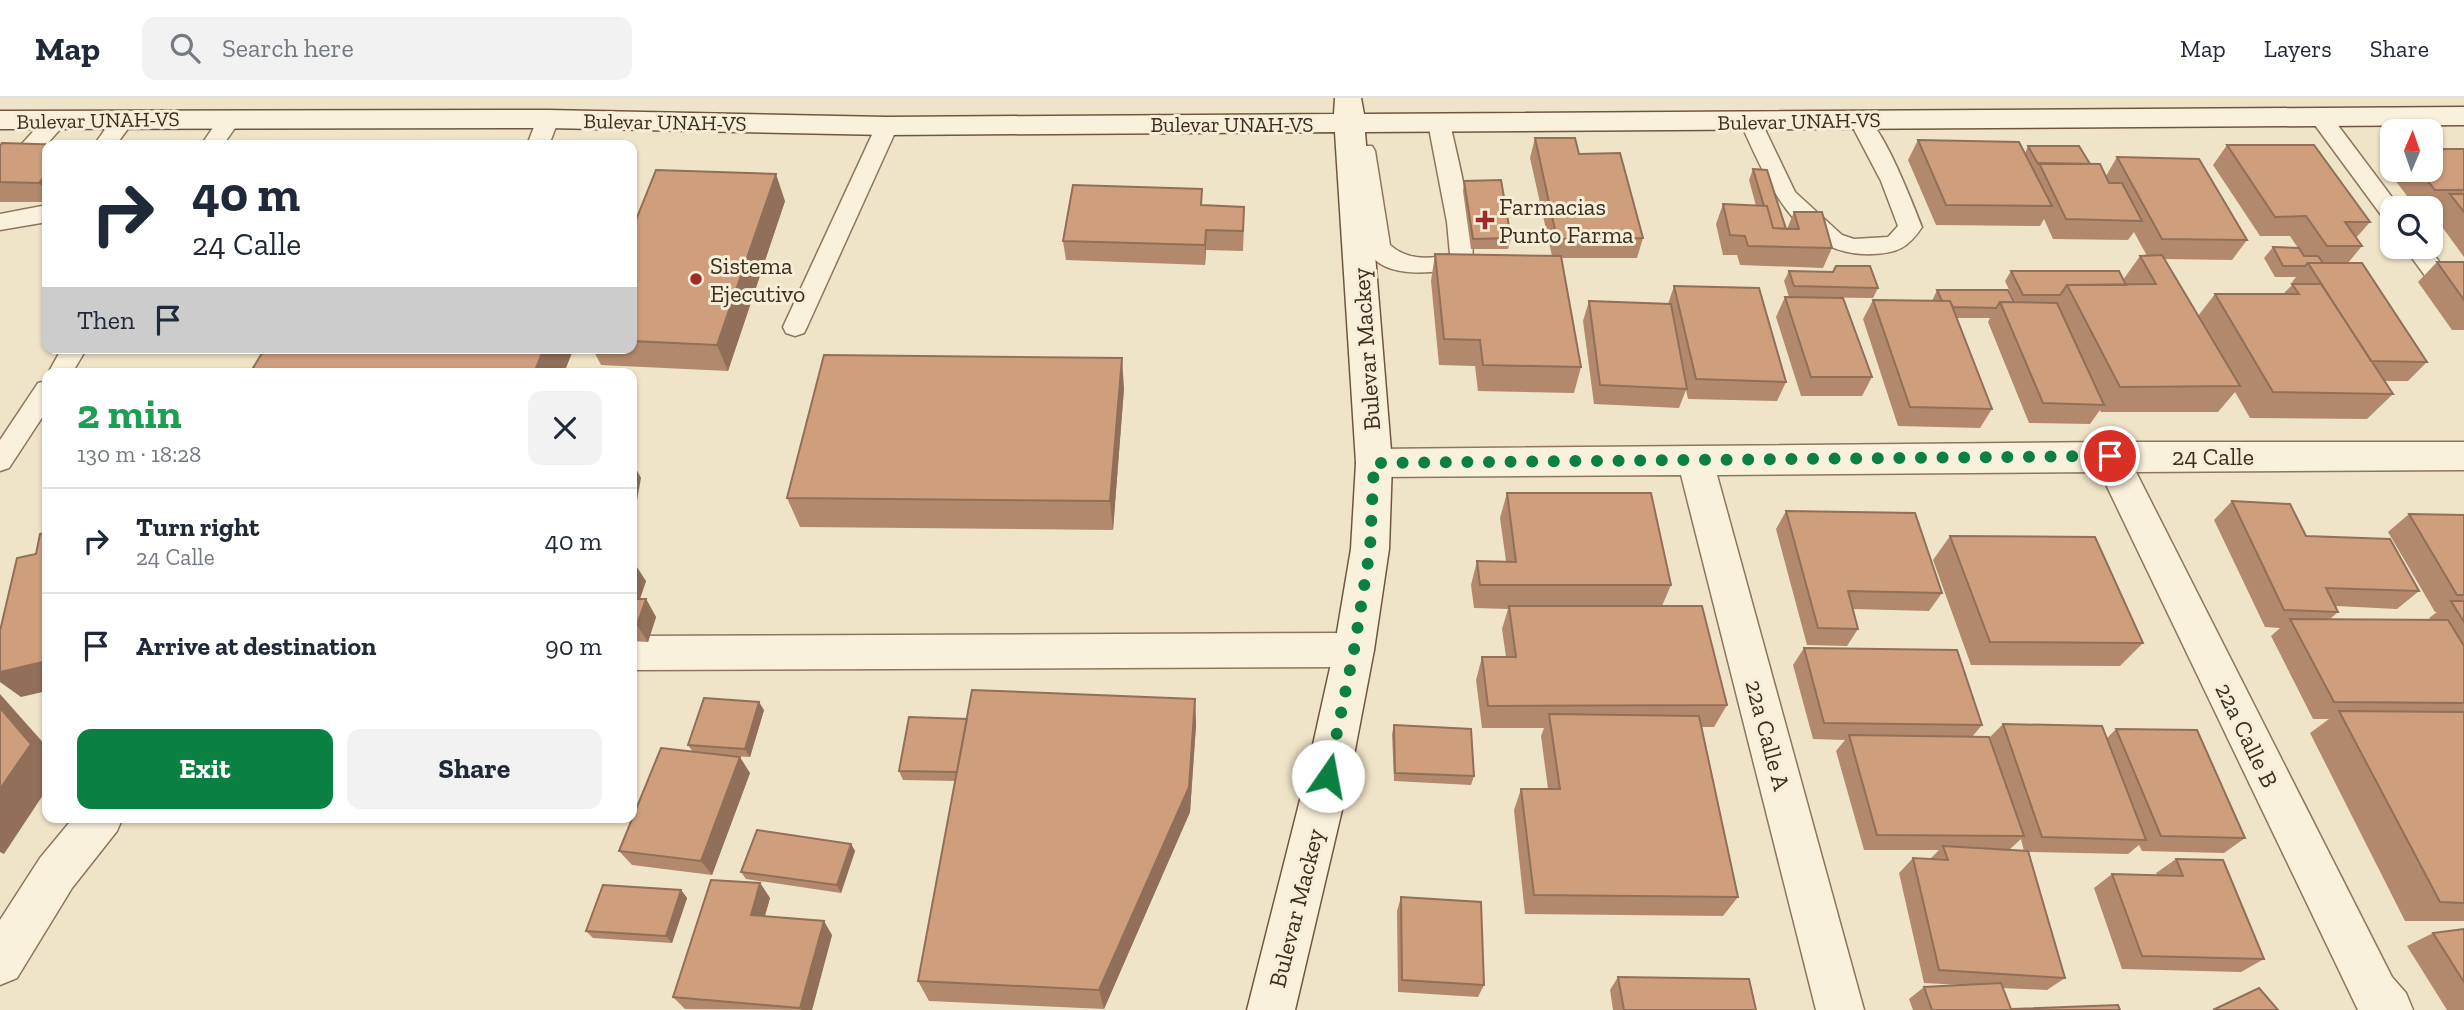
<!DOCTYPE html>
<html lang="en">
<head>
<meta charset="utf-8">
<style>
	body { margin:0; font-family:"Zilla Slab",serif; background:#f2f2f3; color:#1f2937; height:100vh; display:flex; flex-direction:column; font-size:26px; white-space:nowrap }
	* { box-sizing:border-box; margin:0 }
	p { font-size:23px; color:#747a83 }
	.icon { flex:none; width:38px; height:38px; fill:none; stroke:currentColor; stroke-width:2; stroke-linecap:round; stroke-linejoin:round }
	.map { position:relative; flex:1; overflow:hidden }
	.sheet { position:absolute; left:42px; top:270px; width:595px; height:455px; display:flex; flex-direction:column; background:#fff; border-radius:14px; box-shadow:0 2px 5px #0004 }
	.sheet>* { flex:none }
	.hud { position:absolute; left:42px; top:42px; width:595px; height:214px; border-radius:14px; box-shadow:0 2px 5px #0004; background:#fff; color:#1f2937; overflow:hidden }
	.needle { width:46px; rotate:2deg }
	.tools { position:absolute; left:2380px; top:21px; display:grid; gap:14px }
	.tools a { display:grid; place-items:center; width:63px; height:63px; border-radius:14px; background:#fff; box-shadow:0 2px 5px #0004; font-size:35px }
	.pin { position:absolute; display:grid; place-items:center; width:60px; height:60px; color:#fff; margin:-30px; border:4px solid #fff; border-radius:50%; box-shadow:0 2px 7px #0007 }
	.me { position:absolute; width:77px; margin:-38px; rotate:12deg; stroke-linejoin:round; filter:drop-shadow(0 0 5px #0008) }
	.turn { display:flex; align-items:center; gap:24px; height:147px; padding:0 35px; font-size:32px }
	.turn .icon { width:91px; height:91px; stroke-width:2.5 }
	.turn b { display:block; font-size:49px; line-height:60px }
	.then { display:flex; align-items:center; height:66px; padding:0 35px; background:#0003; gap:14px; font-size:26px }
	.round { display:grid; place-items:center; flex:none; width:74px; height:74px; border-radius:14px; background:#f2f2f3 }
	.head { display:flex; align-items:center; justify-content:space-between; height:119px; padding:0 35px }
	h1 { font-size:42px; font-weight:700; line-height:52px; color:#1e9e55 }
	.button { display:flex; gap:14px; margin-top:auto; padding:14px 35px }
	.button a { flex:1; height:80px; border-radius:14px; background:#0b8043; color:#fff; font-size:28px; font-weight:700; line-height:80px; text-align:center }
	.button a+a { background:#f2f2f3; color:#1f2937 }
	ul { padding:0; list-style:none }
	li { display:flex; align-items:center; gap:21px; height:105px; padding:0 35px; border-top:2px solid #e0e1e3 }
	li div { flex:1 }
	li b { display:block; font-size:26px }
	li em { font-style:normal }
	header { display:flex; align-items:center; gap:42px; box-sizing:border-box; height:98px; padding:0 35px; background:#fff; border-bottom:2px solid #e0e1e3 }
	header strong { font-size:33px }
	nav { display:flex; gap:38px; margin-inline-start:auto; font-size:24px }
	.search { width:490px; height:63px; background:#f2f2f3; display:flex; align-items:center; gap:18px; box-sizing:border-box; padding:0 24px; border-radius:14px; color:#747a83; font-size:26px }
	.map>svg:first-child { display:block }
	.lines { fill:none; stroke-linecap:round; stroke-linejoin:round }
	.service-casing { stroke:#8d765c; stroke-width:3 }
	.minor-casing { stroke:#8d765c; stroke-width:3 }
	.secondary-casing { stroke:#6f573f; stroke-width:3 }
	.service { fill:#faf1dc; fill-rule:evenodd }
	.minor { fill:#faf1dc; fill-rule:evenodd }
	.secondary { fill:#faf1dc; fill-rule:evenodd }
	.wall { fill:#b2896c; fill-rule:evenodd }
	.shaded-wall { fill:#916f58 }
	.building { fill:#cf9f7d; stroke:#916f58; stroke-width:2 }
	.route { stroke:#0b8043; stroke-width:12; stroke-dasharray:0 21.6 }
	.poi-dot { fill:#9e2a2b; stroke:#f7eed8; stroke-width:2.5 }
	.labels { text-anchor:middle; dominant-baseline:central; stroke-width:6; stroke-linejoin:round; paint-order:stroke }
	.far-street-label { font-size:21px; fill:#3d2e20; stroke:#f7eed8 }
	.poi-label { font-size:24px; fill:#3d2e20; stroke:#f7eed8; text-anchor:start }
	.street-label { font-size:24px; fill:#3d2e20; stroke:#f7eed8 }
</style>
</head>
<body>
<header>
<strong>Map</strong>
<div class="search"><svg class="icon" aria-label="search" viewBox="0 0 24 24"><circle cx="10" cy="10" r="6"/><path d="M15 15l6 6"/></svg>Search here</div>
<nav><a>Map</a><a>Layers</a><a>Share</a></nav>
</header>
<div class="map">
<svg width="2464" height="912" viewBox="0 0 2464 912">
	<rect width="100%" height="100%" fill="#f0e4c8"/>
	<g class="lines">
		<defs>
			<path id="service" d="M2320,12l8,2 72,96h-8v14l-8,-3 -75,-102z
				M231,13l11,7 -19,27h-22l22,-32z
				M124,14l11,7 -19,26h-22l22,-31z
				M548,14l11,7 -10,26h-22l10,-26z
				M56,15l8,2 3,5 -3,5 -56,62 -8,2v-21l48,-53z
				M1860,15c21,6 53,92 62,114 -14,21 -25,26 -49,27 -77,4 -106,-74 -133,-132l3,-5h16l36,75 47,43 12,4 34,-2 10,-11 -17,-45 -32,-61z
				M1439,18l11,7c5,25 31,123 20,141 -25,9 -91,19 -103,-17 -9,-29 -10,-65 -14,-96l3,-5h16l3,5 15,94c17,15 39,15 60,9l-3,-32 -19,-99z
				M887,21l11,7 -91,201 -3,6 -9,3 -9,-3 -3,-6 93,-201z
				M47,107v17l-47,8v-16z
				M2404,149h24l36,47v26l-9,-3z
				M62,250h25l-15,25 -25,2z
				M47,283v29l-38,58 -9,3v-31l38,-57z"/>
			<path id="minor" d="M2110,344h354v28l-328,2 256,505 14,16 7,17h-55l-258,-538 -383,3 147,535h-48l-135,-535 -307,2 -13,-4 -5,-10 5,-10 13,-4z
				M1354,535l14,5 6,12 -6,12 -14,5 -722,3v-34z
				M74,719h49l-6,14 -45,57 -55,90 -17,7v-65l40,-62z"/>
			<path id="secondary" d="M1335,0h26l3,16 1100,-7v18l-1099,7 27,331 -3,86 -15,101 -24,126 -55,234h-48l59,-234 28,-126 17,-101 5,-86 -21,-331 -448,3 -339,-7 -548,1v-18l548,-1 339,7 447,-3z"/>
		</defs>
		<!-- service casing -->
		<use href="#service" class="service-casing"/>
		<!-- minor casing -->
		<use href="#minor" class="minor-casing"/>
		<!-- secondary casing -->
		<use href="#secondary" class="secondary-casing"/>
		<!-- service -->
		<use href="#service" class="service"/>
		<!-- minor -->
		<use href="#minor" class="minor"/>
		<!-- secondary -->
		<use href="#secondary" class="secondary"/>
	</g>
	<!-- wall -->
	<path class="wall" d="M1535,40l44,16 64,84 -6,20h-76l20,109 -7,26 -96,-2 -3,-25 -36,-1 -8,-84 4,-27 117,2 -22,-98z
		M1918,42l107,13 3,-7 62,18 16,12 11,-19 130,83 -15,20 -68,-1 34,57 17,-22h68l10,-10 -1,-2 4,-5h-21l-11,-19 9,-11 25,1 -8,-12h-30l-47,-71 14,-20 143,77 -14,16 6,8 -14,17 79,99 -19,19h-24l9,13 -26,25 -117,-1 -15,-26 -17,20h-117l-1,-2 -10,14 -61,-1 -41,-101 2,-4h-33l35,91 -12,19 -82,-2 -35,-107 10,-19 59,1 5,-11 78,12 -10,-21 6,-10 112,9 17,-24h7l-13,-24 -6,8 -75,-1 -9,-20 -4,7 -104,-1 -28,-65z
		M47,47v57h-47v-56l70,-1h1z
		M2464,51v108l-32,-44 3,-3h-4v-2h-15l-30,-40 6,-7v9h39z
		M1753,71l33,60h1l7,-17 38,36 -9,20 -83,-3 -3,-10h-14l-7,-31 7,-20 33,2 -7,-26z
		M1464,83l47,57 -3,11h-37l-8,-58z
		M785,103l-57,170 -127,-6 -9,-17h40v-118z
		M1244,129l-1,24 -37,-1 -1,15 -139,-5 -3,-19z
		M2437,164h27v68h-12l-34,-48z
		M1789,173l44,1 45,16 -5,10 -84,-1 -5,-16z
		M1674,188l112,96 -9,19 -89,-2 -2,-9 -7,18 -85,-4 -11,-83 6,-20 79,3z
		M1785,199l87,80 -10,19h-61l-25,-79z
		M1124,290l-11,142 -313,-3 -13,-29z
		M1507,395l164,92 -9,21 65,99 -13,22h-12l36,170 -15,19 -198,-2 -11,-104 7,-21h27l-7,-53 3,-8h-62l-6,-48 6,-23h24l-4,-28 6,-20 -34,-1 -3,-23 6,-24h29l-6,-43z
		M2232,403l74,35 113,55 -22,18 -61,-3 2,6 -8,7h100l-1,-1 8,-6h-2l-47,-80 21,-18 55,1v406h-59l-95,-188 19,-14h-16l-42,-83 9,-8 -15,-1 -51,-107z
		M1786,413l156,82 -13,18 -76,-2 5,20 -11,17 -40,-1 -31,-116z
		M1950,438l193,107 -23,23 -149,-1 -38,-105z
		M632,466l14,17 -6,18h6l10,18 -8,25 -16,-1z
		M1804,550l178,77 -10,12 17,1 14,-14 104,14 9,-9 129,109 -21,15 -82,-2 -3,-6 -11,9 -99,-2 36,126 -18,12 -45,-2 9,21 109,1h-207l-4,-11 15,-12 37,-2 -37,-2 -25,-110 14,-15 17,1 9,-9h-75l-28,-99 9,-11 -32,-1 -20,-74zM2021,741l3,12 -15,-1z
		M1195,601l1,26 -6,87 -86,197 -175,-8 -11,-20 37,-200 -52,-1 -4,-9 68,-52z
		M764,612l-14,47 -21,-1 21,17 -38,102 -80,-10 -13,-14 74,-99 -5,-7z
		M1394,627l80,51 -3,9 -77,-4 -2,-47z
		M851,746l4,7 -14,42 -95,-14 -5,-7z
		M2176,761l88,100 -23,13 -119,-3 -28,-81 18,-14 45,1 -1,-2z
		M760,785l10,15 -5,18 67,19 -20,75 -127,-1 -12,-12z
		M681,792l6,8 -15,45 -79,-5 -7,-7z
		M1401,799l83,88 -6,12 -80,-5 -1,-81z
		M2464,831v81h-17l-40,-64 26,-13z
		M1618,879l138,33h-143l-3,-20z"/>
	<!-- shaded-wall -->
	<path class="shaded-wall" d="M47,75v19l-8,-9z
		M776,76l9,27 -57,170 -11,-26z
		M1206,132v20l-1,15v-20z
		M544,250h30l-10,25h-30z
		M1122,260l2,30 -11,142 -3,-29z
		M632,363l9,17 -9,50z
		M635,466l11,17 -12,35 -2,-3v-40z
		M646,501l10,18 -8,25 -11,-17z
		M47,563v30l-26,6 -21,-15v-10z
		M0,596l47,53v42l-43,65 -4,-2z
		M1195,601l1,26 -6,87 -86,197 -5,-19z
		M759,604l5,8 -14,47 -5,-8z
		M740,659l10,16 -38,102 -11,-14z
		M851,746l4,7 -14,42 -4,-8z
		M760,785l10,15 -9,31 -10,-14z
		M681,792l6,8 -15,45 -6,-7z
		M824,823l8,14 -20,75h-10l-2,-2z"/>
	<!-- building -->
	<path class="building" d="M1535,40h40l4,16 41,-1 23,85 -86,1z
		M1918,42l101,2 33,64 -106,-1z
		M2,45l68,2h-23v28l-8,10 -39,-1v-36z
		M2227,47h87l56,77h-25l17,24h-35l-21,-30 -31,1z
		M2028,48h51l11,18h-52z
		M2431,51h33v41h-29l-16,-20h12z
		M2117,59l82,2 48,81 -85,-1z
		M2039,65l61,1 9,19h13l20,38 -76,-2z
		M1753,71l14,1 19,59 -13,-1 -6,-22h-3z
		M656,72l120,4 -59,171 -85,-4v-111z
		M1501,82l10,58 -38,1 -9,-58z
		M1073,87l129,4 -1,16 43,2 -1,24 -37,-1 -1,15 -142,-4z
		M2450,96h14v18z
		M1723,106l44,2 6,22 26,1 -5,-17h28l10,36 -84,-2 -3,-10 -15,-1z
		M2273,149l26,1 5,8h14l5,7h-15l-3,3h-22z
		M1435,156l126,2 20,111 -98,-2 -3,-25 -36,-1z
		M2162,157l78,131 -120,1 -53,-102 89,-1 -16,-28z
		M2437,164h27v38z
		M2308,165h54l65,99 -56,-1z
		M1836,168h34l8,22 -84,-2 -5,-15 44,1z
		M2011,173h108l7,14h-59l-7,10h-37z
		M2292,186h29l72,110 -120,-2 -58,-98h84z
		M1674,188l85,2 27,94 -90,-3z
		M1937,192h71l6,12h-14l-4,6 -43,-1 -3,-6h-8z
		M1785,199l58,1 29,79h-61z
		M1873,202l77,1 42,108 -82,-2z
		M1589,203l82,3 16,85 -87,-4z
		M2000,204l57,1 47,102 -61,-2z
		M265,250h279l-10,25h-284z
		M824,257l298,3 -12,143 -323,-3z
		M1507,395h144l20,92h-191l-3,-24 39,1z
		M2232,403l58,3 16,32 84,3 29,52 -93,-3 12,24 -54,-2z
		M1786,413l129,2 27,80 -94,-2 10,38 -40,-1z
		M2409,416l55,1v80h-7z
		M47,434v129l-47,11v-41l17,-73 19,-4 4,-20z
		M1950,438l145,1 48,106 -153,-1z
		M632,466h3l-3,9z
		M632,501h14l-9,26 -5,-1z
		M2451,503h13v21z
		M1509,508h193l25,99 -239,1 -6,-49h34z
		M2290,521l158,1 16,26v57l-130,-1z
		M1804,550l153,2 25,75 -158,-2z
		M972,592l223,9 -6,88 -90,203 -181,-9z
		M704,600l55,4 -14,47 -57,-4z
		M0,610l31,36 -31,45z
		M2339,613l125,1v191l-24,-1z
		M1549,616l150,2 39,181 -204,-2 -13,-106h39z
		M909,619l58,2 -10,53 -58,-1z
		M2003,626l99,2 44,114 -104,-3z
		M1394,627l77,4 3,47 -79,-3z
		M2116,631l81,1 48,108 -84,-2z
		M1849,637l140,2 35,99 -147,-1z
		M661,650l79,9 -39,104 -82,-10z
		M757,732l94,14 -14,41 -96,-13z
		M1943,748l85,5 37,127 -126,-8 -26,-112 35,2z
		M2176,761l47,1 41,99 -122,-3 -30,-82 71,2z
		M711,782l49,3 -9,32 73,6 -24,87 -127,-11z
		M603,787l78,5 -15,46 -80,-5z
		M1401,799l80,5 3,83 -82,-5z
		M2464,831v53l-31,-49z
		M1618,879l131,2 7,31h-132z
		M2001,885l10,26 107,-4 2,5h-188l-8,-23z
		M2259,890l19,22h-65z"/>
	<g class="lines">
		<!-- route -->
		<path class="route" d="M1328,678l26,-126 16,-101 4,-86 736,-7"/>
	</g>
	<!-- markers -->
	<g class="poi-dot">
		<path d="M1481.5 111.5h7v7h7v7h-7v7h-7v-7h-7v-7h7z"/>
		<circle cx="696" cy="181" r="7"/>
	</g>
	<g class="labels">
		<!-- far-street labels -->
		<g class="far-street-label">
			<text transform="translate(98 22) rotate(-1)">Bulevar UNAH-VS</text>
			<text transform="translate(1799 23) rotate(-1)">Bulevar UNAH-VS</text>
			<text transform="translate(665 24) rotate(1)">Bulevar UNAH-VS</text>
			<text x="1232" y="26">Bulevar UNAH-VS</text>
		</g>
		<!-- poi labels -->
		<g class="poi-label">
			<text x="1499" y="108">Farmacias<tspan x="1499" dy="28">Punto Farma</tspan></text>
			<text x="710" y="167">Sistema<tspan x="710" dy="28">Ejecutivo</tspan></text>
		</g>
		<!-- street labels -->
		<g class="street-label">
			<text transform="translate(1366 251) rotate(-94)">Bulevar Mackey</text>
			<text x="2213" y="358">24 Calle</text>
			<text transform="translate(1768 637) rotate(75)">22a Calle A</text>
			<text transform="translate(2247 637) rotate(64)">22a Calle B</text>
			<text transform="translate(1296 810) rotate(-76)">Bulevar Mackey</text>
		</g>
	</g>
</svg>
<div class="tools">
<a><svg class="needle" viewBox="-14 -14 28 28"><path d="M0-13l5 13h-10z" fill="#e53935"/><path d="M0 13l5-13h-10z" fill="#747a83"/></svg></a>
<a><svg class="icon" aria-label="search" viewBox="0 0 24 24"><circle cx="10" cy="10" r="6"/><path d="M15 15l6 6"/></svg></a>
</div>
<div class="pin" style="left:2110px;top:358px;background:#d93025"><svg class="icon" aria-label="arrive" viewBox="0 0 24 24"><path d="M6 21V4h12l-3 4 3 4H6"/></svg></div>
<svg class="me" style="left:1328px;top:678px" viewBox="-20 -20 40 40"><circle r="19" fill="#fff"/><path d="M0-13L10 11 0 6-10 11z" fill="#0b8043"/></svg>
<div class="hud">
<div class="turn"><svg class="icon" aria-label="right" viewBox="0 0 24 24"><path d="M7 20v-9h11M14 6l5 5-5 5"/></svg><div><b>40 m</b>24 Calle</div></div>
<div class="then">Then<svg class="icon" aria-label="arrive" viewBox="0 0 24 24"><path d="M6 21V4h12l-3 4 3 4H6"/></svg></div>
</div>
<section class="sheet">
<div class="head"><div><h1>2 min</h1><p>130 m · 18:28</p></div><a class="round"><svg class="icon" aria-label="close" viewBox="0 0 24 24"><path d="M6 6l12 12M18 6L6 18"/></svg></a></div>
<ul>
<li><svg class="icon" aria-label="right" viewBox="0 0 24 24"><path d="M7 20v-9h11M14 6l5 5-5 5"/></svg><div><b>Turn right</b><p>24 Calle</p></div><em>40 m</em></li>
<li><svg class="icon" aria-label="arrive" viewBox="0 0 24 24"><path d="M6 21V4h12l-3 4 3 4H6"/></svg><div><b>Arrive at destination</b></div><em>90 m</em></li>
</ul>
<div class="button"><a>Exit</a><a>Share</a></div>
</section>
</div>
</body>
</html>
